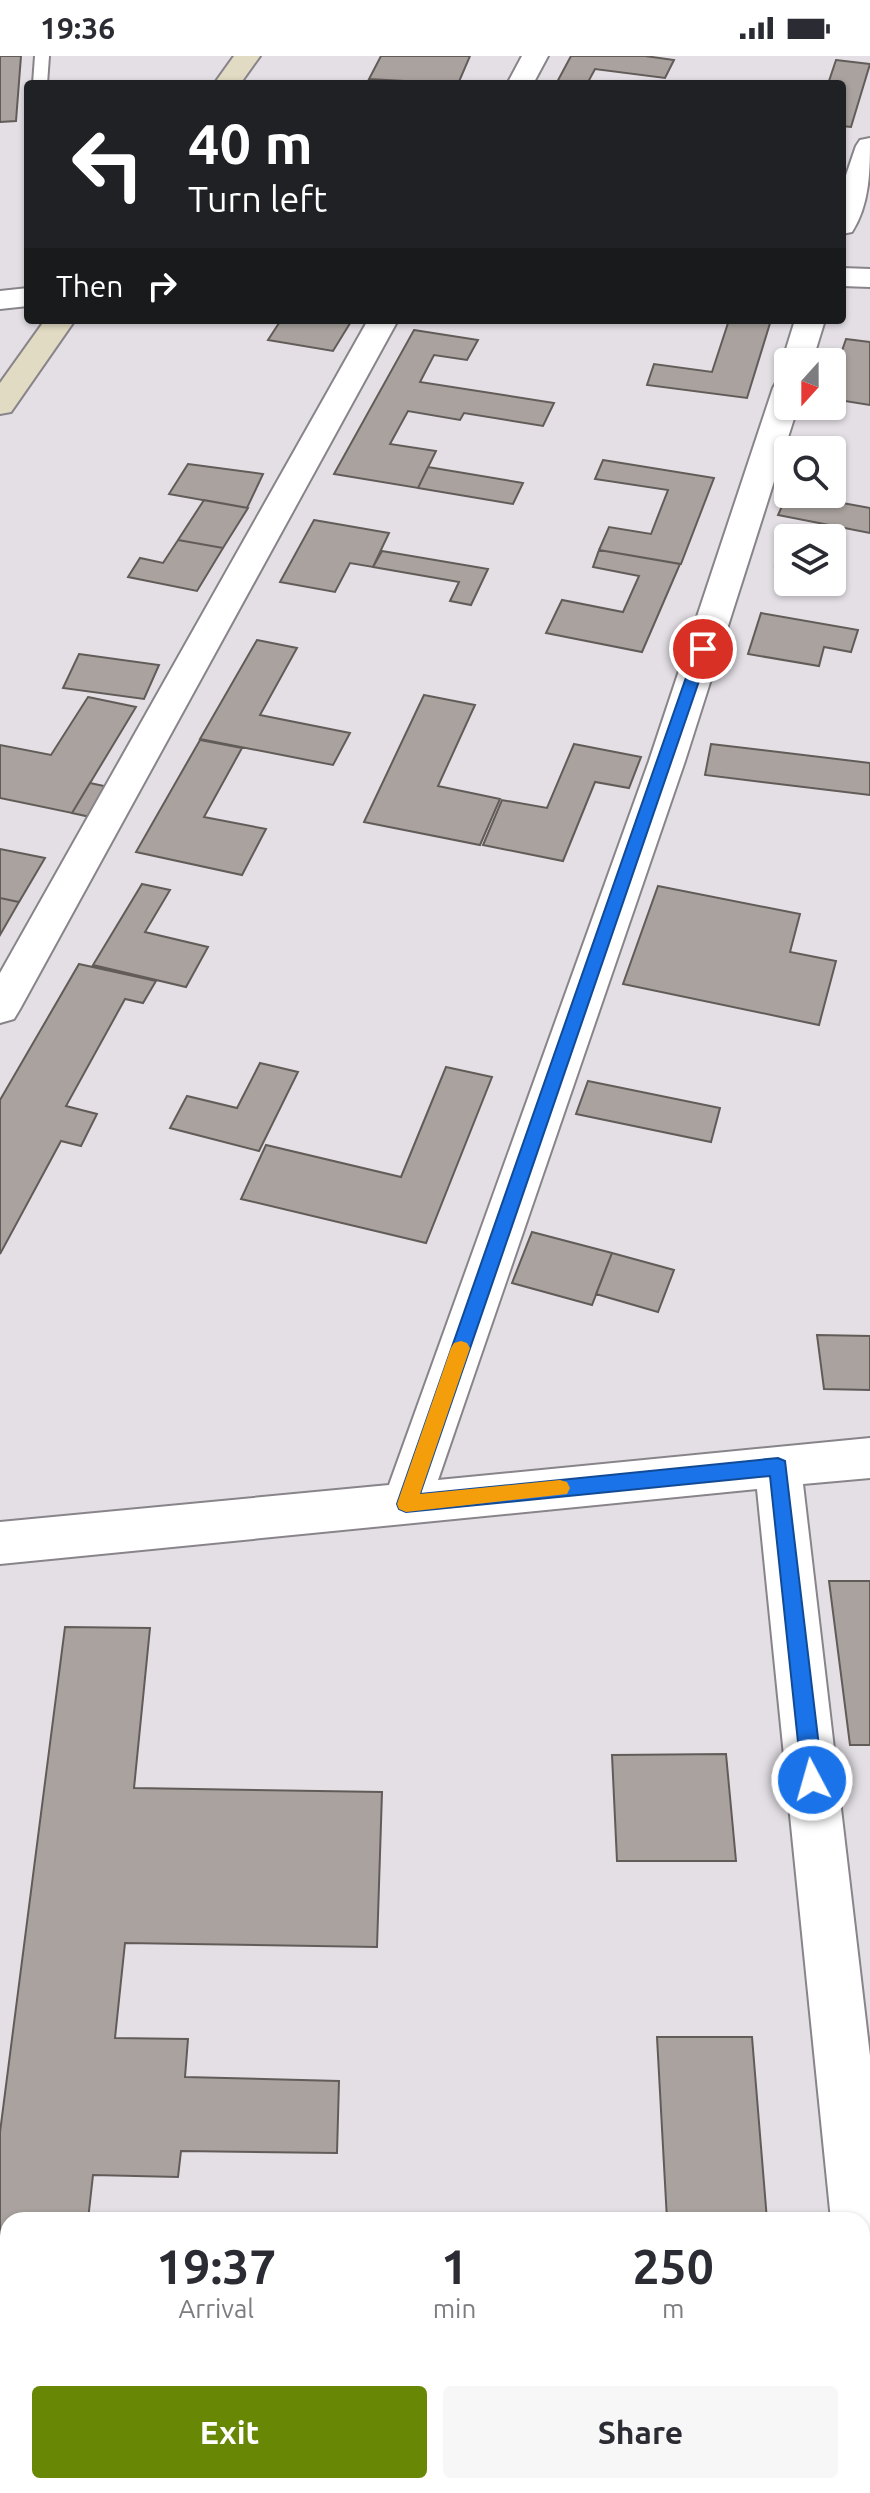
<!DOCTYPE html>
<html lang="en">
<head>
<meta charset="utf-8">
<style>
	body { margin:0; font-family:Ubuntu,sans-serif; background:#f7f7f7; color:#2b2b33; height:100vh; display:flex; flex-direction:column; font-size:30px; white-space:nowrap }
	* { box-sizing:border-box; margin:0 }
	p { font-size:26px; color:#7c7c81 }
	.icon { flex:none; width:44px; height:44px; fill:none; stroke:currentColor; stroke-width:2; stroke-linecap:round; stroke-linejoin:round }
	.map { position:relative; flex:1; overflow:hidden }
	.drawer { position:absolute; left:0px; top:2156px; width:870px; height:282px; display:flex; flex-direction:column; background:#fff; border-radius:24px 24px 0 0; box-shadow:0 2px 6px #0004 }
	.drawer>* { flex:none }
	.guide { position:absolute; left:24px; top:24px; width:822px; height:244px; border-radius:8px; box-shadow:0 2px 6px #0004; background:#202124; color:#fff; overflow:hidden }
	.needle { width:52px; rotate:201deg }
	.fabs { position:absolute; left:774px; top:292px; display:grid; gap:16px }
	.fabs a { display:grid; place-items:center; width:72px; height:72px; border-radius:8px; background:#fff; box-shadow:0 2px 6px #0004; font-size:40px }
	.pin { position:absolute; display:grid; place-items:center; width:68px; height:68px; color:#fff; margin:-34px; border:4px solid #fff; border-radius:50%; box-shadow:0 2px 8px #0007 }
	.me { position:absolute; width:88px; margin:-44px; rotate:354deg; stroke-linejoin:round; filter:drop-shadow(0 0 6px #0008) }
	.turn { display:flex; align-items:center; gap:28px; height:168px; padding:0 32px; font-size:36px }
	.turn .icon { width:104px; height:104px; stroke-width:2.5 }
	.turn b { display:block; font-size:56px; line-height:68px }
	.then { display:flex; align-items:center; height:76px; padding:0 32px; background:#0003; gap:16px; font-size:30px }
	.eta { display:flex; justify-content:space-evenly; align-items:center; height:136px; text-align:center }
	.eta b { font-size:48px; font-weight:700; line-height:56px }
	.primary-button { display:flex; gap:16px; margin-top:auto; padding:16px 32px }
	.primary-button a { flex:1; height:92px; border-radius:8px; background:#688805; color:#fff; font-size:32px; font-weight:700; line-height:92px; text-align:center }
	.primary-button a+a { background:#f7f7f7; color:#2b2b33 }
	.status { display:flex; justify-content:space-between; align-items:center; height:56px; padding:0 40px; background:#fff; direction:ltr }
	.status svg { height:22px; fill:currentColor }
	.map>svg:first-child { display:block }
	.building { fill:#a9a29f; stroke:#625c59; stroke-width:2 }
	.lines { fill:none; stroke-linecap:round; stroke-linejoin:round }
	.lane-casing { stroke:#88848a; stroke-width:4 }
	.street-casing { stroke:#88848a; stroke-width:4 }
	.secondary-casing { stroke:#88848a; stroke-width:4 }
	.lane { fill:#fff; fill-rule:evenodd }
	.street { fill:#fff; fill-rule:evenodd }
	.secondary { fill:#e2dbc3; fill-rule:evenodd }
	.route { fill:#1a73e8; stroke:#114b97; stroke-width:2 }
	.slow { fill:#f59e0b }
</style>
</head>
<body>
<div class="status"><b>19:36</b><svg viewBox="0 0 49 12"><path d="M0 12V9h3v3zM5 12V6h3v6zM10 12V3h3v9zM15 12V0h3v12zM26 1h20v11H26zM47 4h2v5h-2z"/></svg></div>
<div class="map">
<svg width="870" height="2437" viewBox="0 0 870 2437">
	<rect width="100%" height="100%" fill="#e3dfe5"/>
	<!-- building -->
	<path class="building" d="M0,0h21l-5,65 -16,1z
		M381,0h89l-12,28 -89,-5z
		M571,0h74l29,4 -9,18 -70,-9 -8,15h-31z
		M836,4l34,4 -19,63 -9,-1v-42h-14z
		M281,264l19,1 52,-1 -19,31 -65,-11z
		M705,264h66l-24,78 -100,-13 7,-21 58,8 16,-49z
		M414,274l64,10 -11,20 -33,-5 -14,27 134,21 -11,23 -79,-13 -4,7 -52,-9 -18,33 46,7 -18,37 -84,-14z
		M846,283l24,3v63l-38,-6v-19z
		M603,404l111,18 -33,86 -82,-14 10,-23 42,7 17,-44 -73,-11z
		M188,408l75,10 -16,34 -78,-14z
		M428,411l95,16 -10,21 -95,-16z
		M788,437l82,15v25l-92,-18z
		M204,444l44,8 -25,40 -45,-8z
		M314,464l75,13 -16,34 -23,-4 -15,29 -55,-10z
		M787,473l35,5 -1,4h-33v30l-13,-2z
		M178,484l45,8 -26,43 -69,-14 12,-19 23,5z
		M599,494l81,14 -38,88 -96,-19 16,-33 61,12 16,-36 -46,-9z
		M382,495l106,18 -17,36 -21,-4 9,-19 -86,-15z
		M761,557l97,17 -7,22 -27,-5 -5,19 -71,-12z
		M257,584l40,8 -37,67 90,18 -17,32 -133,-26z
		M79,598l80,11 -15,34 -81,-11z
		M424,639l51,10 -37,81 62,13 -20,46 -116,-23z
		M88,641l48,10 -64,106 -72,-15v-53l51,10z
		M200,684l42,8 -38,69 62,12 -24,46 -106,-23z
		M574,688l67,13 -12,31 -34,-6 -32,79 -80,-16 19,-45 45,8z
		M711,688l159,19v32l-165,-20z
		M90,727l23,5 -18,30 -23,-5z
		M0,793l45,9 -26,44 -19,-4z
		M142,828l28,6 -25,42 63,15 -22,40 -93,-22z
		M658,830l142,28 -10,38 46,9 -17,64 -196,-41z
		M0,842l19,4 -19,33z
		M79,908l77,17 -13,22 -18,-4 -59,107 31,8 -16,32 -20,-5 -61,113v-154z
		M260,1007l38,9 -39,79 -89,-23 17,-32 50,12z
		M446,1011l46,10 -66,166 -185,-44 25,-54 135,32z
		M588,1025l132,27 -9,34 -135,-28z
		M532,1176l80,21 -20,52 -80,-22z
		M612,1197l62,17 -16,42 -62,-18z
		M817,1279l53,1v54l-46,-1z
		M829,1525h41v164h-20z
		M65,1571l85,1 -16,160 248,4 -5,155 -252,-4 -10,95 73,1 -3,38 154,4 -2,72 -156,-2 -3,26 -85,-2 -5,45h-80v221h-8v-309z
		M726,1698l10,107h-119l-5,-106z
		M657,1981h95l15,183h-100z
		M681,2430h108l1,7h-109z"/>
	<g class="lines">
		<defs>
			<path id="lane" d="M35,0h14l-2,28h-14z"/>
			<path id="street" d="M522,0h26l-15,28h-26z
				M870,82c0,32 0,66 -18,94l-10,2v-47l14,-41 4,-6z
				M842,212l28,1v18l-28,-1z
				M28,232v18l-28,3v-18z
				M368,264h30l-378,689 -6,10 -14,4v-50z
				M795,264h30l-13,42h-24v7l-6,-7z
				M788,323v27h10l-113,355 -247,719 432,-42v40l-67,6 67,572v290l-8,-3v-123h-31l-74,-731 -757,75v-42l389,-37 260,-724 124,-373 4,-7z"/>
			<path id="secondary" d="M234,0h26l-20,28h-26z
				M45,264h30l-64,92 -11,2v-31z"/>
		</defs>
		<!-- lane casing -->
		<use href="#lane" class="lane-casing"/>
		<!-- street casing -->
		<use href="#street" class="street-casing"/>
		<!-- secondary casing -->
		<use href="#secondary" class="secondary-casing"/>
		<!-- lane -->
		<use href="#lane" class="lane"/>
		<!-- street -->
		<use href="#street" class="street"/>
		<!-- secondary -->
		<use href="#secondary" class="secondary"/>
	</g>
	<!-- route -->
	<path class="route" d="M703,589l7,4 -290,845 358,-36 7,3 38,319 -3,7 -8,3 -7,-3 -3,-7 -32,-304 -364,36 -7,-3 -2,-5 299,-855z"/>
	<!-- slow -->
	<path class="slow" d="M461,1285l6,2 3,5 -50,146 140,-14 7,2 3,6 -3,6 -161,18 -7,-3 -2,-5 54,-156 3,-5z"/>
</svg>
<div class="fabs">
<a><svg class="needle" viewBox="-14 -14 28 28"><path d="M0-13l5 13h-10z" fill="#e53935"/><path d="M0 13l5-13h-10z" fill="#7c7c81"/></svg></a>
<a><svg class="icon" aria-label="search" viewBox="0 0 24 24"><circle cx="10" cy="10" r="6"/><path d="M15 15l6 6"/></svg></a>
<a><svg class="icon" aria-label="layers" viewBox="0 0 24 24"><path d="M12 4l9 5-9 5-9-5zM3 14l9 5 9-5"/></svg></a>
</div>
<div class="pin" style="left:703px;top:593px;background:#d93025"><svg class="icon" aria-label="arrive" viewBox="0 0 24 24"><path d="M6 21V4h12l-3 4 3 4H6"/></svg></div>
<svg class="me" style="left:812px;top:1724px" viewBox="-20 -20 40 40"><circle r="17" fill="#1a73e8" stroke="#fff" stroke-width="3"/><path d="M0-11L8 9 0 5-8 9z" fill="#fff"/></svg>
<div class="guide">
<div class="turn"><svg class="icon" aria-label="left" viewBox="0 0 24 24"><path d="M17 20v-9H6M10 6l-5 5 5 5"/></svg><div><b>40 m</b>Turn left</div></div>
<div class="then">Then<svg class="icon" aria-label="right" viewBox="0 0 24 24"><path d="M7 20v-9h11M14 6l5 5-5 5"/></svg></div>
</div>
<section class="drawer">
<div class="eta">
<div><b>19:37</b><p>Arrival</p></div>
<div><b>1</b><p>min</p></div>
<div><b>250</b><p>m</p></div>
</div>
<div class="primary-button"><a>Exit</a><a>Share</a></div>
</section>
</div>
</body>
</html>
